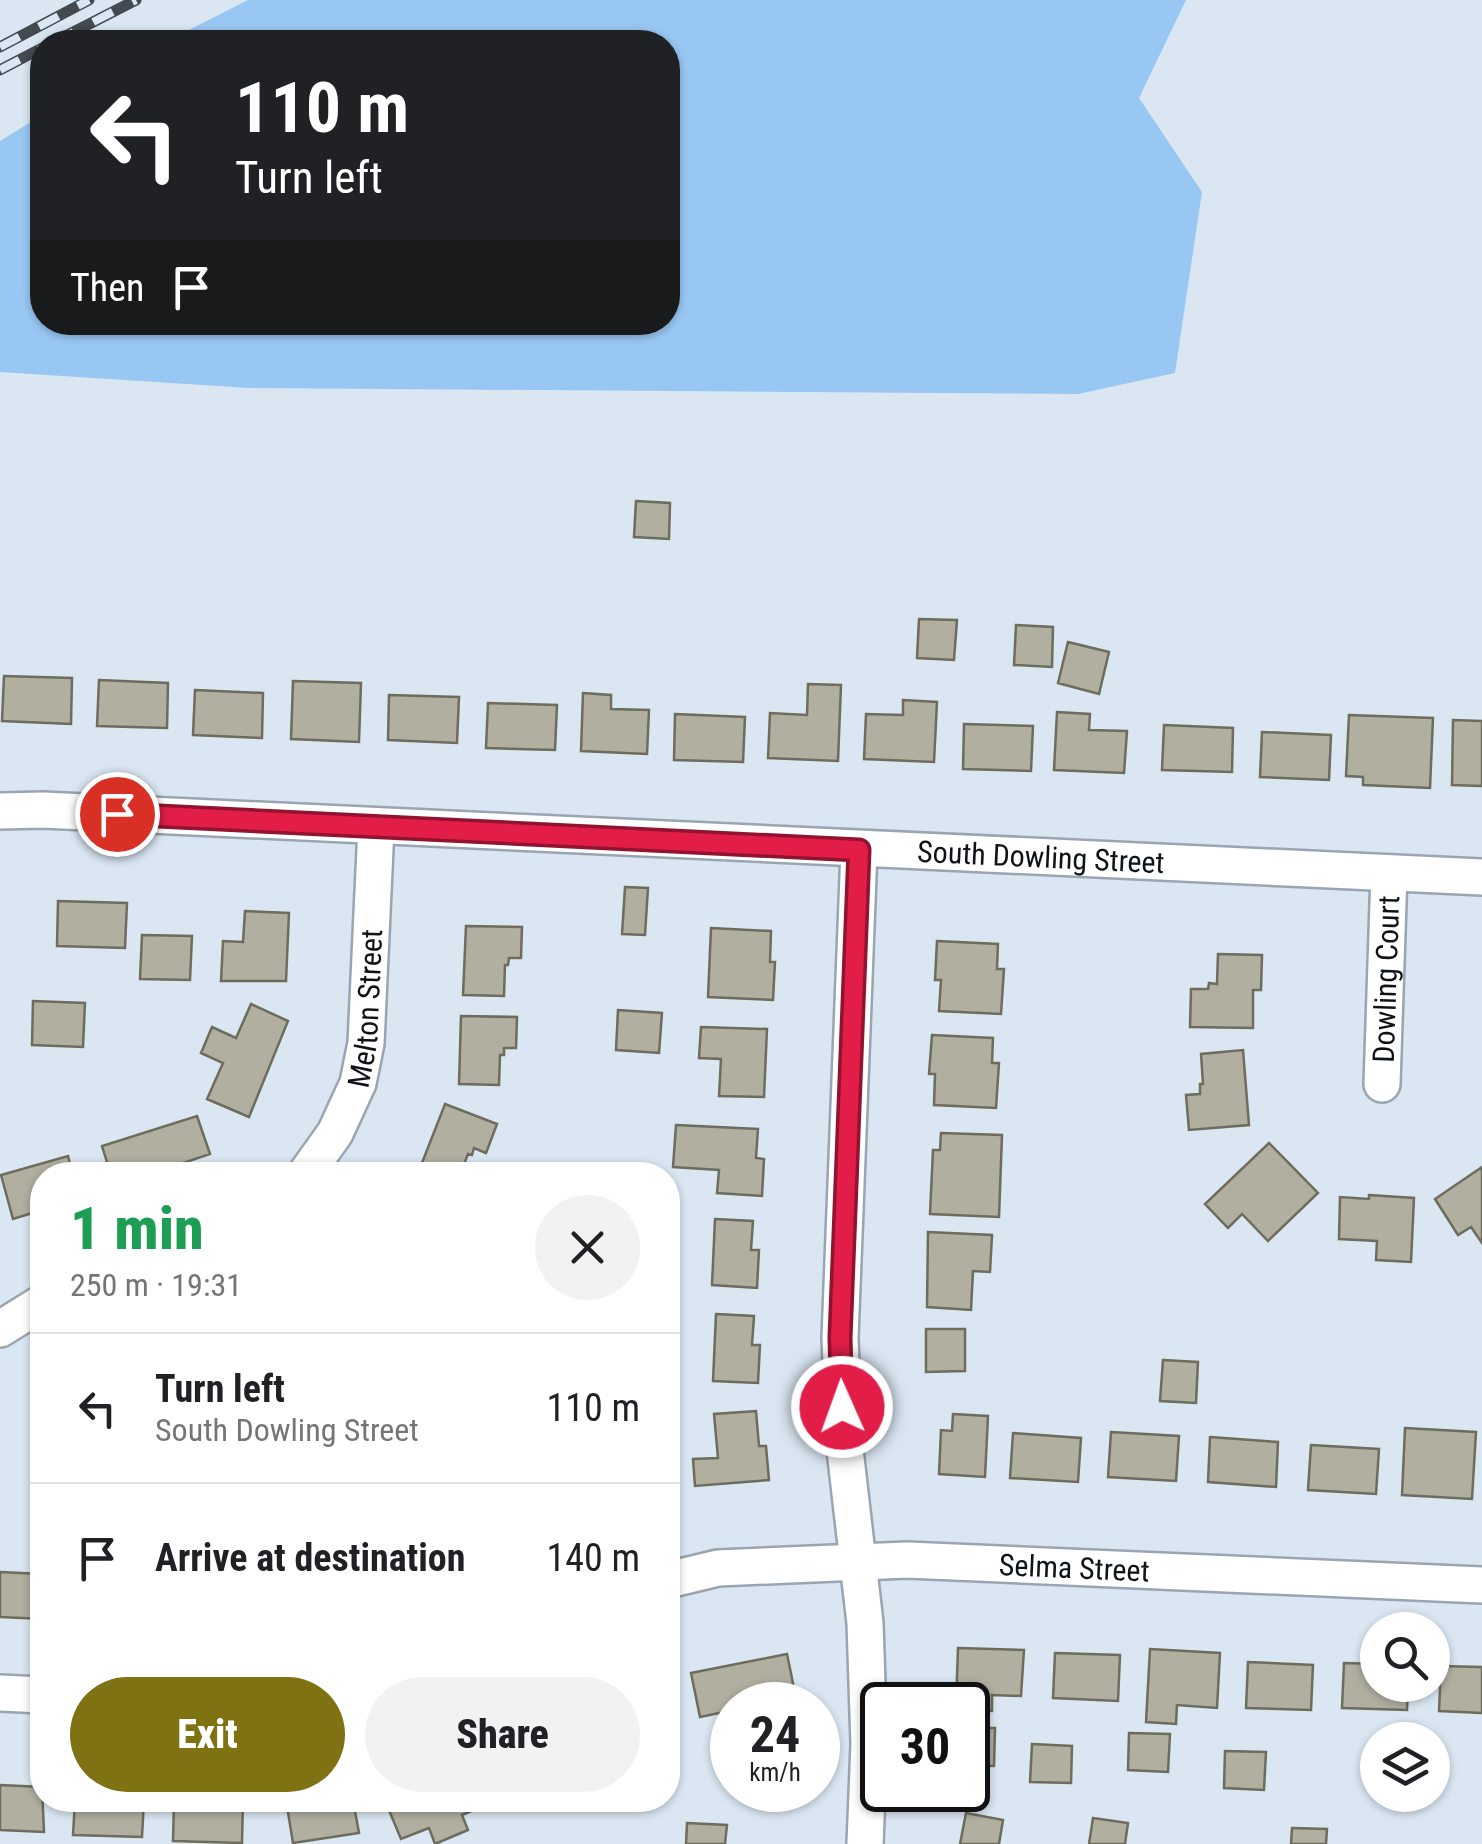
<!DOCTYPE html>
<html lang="en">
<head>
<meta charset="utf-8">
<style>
	body { margin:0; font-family:"Roboto Condensed",sans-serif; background:#f2f2f2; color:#202124; height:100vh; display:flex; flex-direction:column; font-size:38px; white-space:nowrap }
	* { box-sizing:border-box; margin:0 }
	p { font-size:32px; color:#757577 }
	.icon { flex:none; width:55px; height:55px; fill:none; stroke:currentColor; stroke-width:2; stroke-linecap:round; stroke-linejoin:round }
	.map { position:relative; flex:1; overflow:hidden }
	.side { position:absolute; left:30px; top:1162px; width:650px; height:650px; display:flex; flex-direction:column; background:#fff; border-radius:40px; box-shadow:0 2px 8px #0004 }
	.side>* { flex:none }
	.banner { position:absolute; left:30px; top:30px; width:650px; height:305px; border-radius:40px; box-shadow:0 2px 8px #0004; background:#202124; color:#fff; overflow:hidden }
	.buttons { position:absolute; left:1360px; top:1612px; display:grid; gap:20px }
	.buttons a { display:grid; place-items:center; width:90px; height:90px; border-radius:50%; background:#fff; box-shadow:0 2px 8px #0004; font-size:50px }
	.speed { position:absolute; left:710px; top:1682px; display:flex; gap:20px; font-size:50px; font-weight:700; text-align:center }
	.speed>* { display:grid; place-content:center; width:130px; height:130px; border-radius:50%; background:#fff; box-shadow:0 2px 8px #0004; line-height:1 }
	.speed small { font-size:25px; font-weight:400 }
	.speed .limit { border:5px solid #111; border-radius:15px; background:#fff; color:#111 }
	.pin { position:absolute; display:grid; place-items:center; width:85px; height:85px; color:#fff; margin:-42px; border:5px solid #fff; border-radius:50%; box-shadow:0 2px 10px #0007 }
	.me { position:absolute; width:110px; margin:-55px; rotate:358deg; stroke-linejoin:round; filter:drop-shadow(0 0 8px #0008) }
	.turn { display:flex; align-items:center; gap:35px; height:210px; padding:0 40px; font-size:45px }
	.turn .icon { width:130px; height:130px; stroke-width:2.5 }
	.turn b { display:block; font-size:70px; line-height:85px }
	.then { display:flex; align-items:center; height:95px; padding:0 40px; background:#0003; gap:20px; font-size:38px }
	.round { display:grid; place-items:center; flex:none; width:105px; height:105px; border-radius:52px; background:#f2f2f2 }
	.summary { display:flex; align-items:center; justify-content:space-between; height:170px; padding:0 40px }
	h1 { font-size:60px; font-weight:800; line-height:75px; color:#1e9e55 }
	.cta { display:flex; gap:20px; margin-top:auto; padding:20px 40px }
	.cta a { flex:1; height:115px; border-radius:60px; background:#7e7213; color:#fff; font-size:40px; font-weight:800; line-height:115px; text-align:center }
	.cta a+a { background:#f2f2f2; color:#202124 }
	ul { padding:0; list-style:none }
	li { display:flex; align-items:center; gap:30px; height:150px; padding:0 40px; border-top:2px solid #e0e0e0 }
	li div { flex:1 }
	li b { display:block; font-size:38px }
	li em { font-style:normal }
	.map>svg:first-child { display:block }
	.green { fill:#99c7f4 }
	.building { fill:#b1afa0; stroke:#6d6c5d; stroke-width:2.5 }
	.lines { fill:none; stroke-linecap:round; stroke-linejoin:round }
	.minor-casing { stroke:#99a5b0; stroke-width:40 }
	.minor { stroke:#fff; stroke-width:35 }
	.rail-casing { stroke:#434a50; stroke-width:11 }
	.rail { stroke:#dae7f3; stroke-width:8; stroke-dasharray:22; stroke-linecap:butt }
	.route-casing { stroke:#92132f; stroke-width:25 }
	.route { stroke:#e11d48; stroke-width:18 }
	.labels { text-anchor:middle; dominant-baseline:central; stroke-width:8; stroke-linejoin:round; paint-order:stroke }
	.street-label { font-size:30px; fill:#0e1317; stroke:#dae7f3 }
</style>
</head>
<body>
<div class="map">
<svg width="1482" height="1844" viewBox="0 0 1482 1844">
	<rect width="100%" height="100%" fill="#dae7f3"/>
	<!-- green -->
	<path class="green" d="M248,0h938l-47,98 63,94 -27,181 -97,21 -829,-6 -249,-16v-231l42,-26v207h626v-280h-503z"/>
	<!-- building -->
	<path class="building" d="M636,501l34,2 -1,36 -35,-2z
		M919,619l38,1 -3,40 -37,-2z
		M1016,625l37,2 -1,40 -38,-2z
		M1068,642l41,10 -10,42 -41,-11z
		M4,676l68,2 -1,46 -69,-3z
		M99,680l69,3 -1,45 -70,-2z
		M293,681l68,2 -2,59 -68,-3z
		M808,684l33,1 -3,76 -70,-3 2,-45 37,2z
		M195,690l68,3 -1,45 -69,-3z
		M583,693l28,2v14l38,1 -2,44 -66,-3z
		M389,695l70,2 -2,46 -69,-3z
		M903,700l34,2 -3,60 -70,-3 2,-45 37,1z
		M488,703l69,2 -2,45 -69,-2z
		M1057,712l33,2 -1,16 38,1 -3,42 -70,-3z
		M675,714l70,3 -2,45 -69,-2z
		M1349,715l84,3 -3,70 -67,-3v-8l-17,-1z
		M1453,720l29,1v65l-30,-1z
		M964,724l69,2 -2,45 -68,-2z
		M1164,725l69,3 -1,44 -70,-2z
		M1262,732l69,3 -2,45 -69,-3z
		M625,887l23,1 -3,47 -23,-1z
		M58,901l69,2 -2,45 -68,-2z
		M245,911l44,2 -3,68h-65l2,-40 20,1z
		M466,926l56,1 -1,31h-12l-1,7h-3l-1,31 -41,-1z
		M711,928l60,3 -1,31h5l-2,38 -65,-3z
		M142,935l50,1 -2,44 -50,-1z
		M937,941l61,3 -1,25h7l-3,45 -62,-3 2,-31h-6z
		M1218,954l44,1 -1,35h-8v38l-63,-1 1,-38h17l1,-6 8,1z
		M33,1001l52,2 -2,44 -51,-2z
		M251,1004l37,17 -39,96 -42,-18 16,-36 -22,-10 11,-26 24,11z
		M618,1010l44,3 -3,40 -43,-3z
		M461,1016l56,1 -1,31h-12v7h-4l-1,30 -40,-1z
		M701,1027l66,2 -3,68 -45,-1 2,-37 -22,-1z
		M932,1035l61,3 -1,25h7l-3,45 -62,-3 1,-31h-6z
		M1243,1050l6,75 -60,5 -3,-35 14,-1v-10h3l-2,-30z
		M445,1104l52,20 -11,29 -12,-5 -2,7 -4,-1 -8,21h-22l-18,-7z
		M197,1116l13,38 -27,9 1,5 -23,7h-50l-9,-29z
		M676,1125l82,4 -2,29 8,1 -2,37 -45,-3 2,-23 -46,-3z
		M941,1133l61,2 -3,82 -69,-3 3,-64h7z
		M1269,1143l49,50 -50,48 -26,-27 -14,14 -23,-24z
		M68,1156l5,19h-31v35l-29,9 -12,-44z
		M1482,1167v76l-11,-16 -13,8 -23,-36z
		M1369,1195l45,3 -3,64 -35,-2 1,-19 -38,-2 1,-42 29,2z
		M715,1219l38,2 -2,29h8l-2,38 -45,-3z
		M928,1232l64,3 -2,37 -17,-1 -2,39 -44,-3z
		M716,1314l38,2 -2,29h8l-2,38 -45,-2z
		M926,1329h39v42l-39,1z
		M1163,1360l35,2 -2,41 -36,-2z
		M756,1411l3,35h7l3,34 -74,6 -2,-27 25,-1 -4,-44z
		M953,1414l35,2 -3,61 -46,-3 2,-44 11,1z
		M1405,1428l71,4 -4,67 -70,-4z
		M1111,1432l68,4 -3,45 -68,-4z
		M1013,1433l68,5 -3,44 -68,-4z
		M1210,1437l68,5 -2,45 -68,-5z
		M1311,1445l68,4 -3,45 -68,-4z
		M0,1572l42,2v45l-42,-2z
		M958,1648l66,2 -3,46 -29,-1v16l-24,-1v-5h-12z
		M1150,1649l70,4 -3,55 -40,-3 -1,19 -30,-2z
		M1055,1653l65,2 -2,46 -65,-3z
		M787,1654l9,44 -31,7h-33v23l-3,-17 -29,6 -9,-44z
		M1248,1662l65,3 -2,45 -65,-2z
		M1344,1663l34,1v21h30l-1,25 -65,-2z
		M1441,1666l41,1v46l-43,-2z
		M968,1728h27l-1,38 -26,-1z
		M1129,1733l41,1 -2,38 -40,-2z
		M1032,1744l40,2 -1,37 -41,-1z
		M1225,1751l41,1 -2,38 -40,-2z
		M0,1785l42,2 2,45 -44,-2z
		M75,1800h69l-2,37 -69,-2z
		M174,1800h69l-1,43 -69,-2z
		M286,1800h67l6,33 -66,10z
		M392,1800h94l2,4 -26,11 6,15 -33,14 -6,-16 -28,11 -15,-36z
		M966,1813l37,7 -4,24h-39z
		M1093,1818l35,5 -3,21h-36z
		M687,1823l40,2 -2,19h-39z
		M1292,1828l35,1 -1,15h-35z"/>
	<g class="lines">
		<defs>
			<g id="minor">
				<path id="s1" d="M0,811l43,-1 1439,67"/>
				<path d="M859,850l-19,488 4,103 21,182 4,121 -4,100"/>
				<path id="s2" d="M1382,1084l7,-211"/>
				<path id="s3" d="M305,1175l30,-42 23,-50 8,-40 10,-216"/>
				<path d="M0,1329l42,-26"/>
				<path id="s4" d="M668,1580l50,-12 189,-8 575,25"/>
				<path d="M0,1693l42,2"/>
			</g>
		</defs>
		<!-- minor casing -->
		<use href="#minor" class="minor-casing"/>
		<!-- minor -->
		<use href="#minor" class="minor"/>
		<defs>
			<path id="rail" d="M54,42l82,-42
				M0,47l89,-47
				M0,70l42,-22"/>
		</defs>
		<!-- rail casing -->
		<use href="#rail" class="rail-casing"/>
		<!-- rail -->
		<use href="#rail" class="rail"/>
	</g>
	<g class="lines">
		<defs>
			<path id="route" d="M117,814l742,36 -19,488 2,69"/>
		</defs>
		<!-- route casing -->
		<use href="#route" class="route-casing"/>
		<!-- route -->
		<use href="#route" class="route"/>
	</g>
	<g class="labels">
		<!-- street labels -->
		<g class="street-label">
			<text stroke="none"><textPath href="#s1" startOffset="1042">South Dowling Street</textPath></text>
			<text stroke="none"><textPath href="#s2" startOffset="105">Dowling Court</textPath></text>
			<text stroke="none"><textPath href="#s3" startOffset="182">Melton Street</textPath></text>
			<text stroke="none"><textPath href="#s4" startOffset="408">Selma Street</textPath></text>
		</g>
	</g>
</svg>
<div class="buttons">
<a><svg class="icon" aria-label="search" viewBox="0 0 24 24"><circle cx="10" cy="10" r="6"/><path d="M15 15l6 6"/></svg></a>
<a><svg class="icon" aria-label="layers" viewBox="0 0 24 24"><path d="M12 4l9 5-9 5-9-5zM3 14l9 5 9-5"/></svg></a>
</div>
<div class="speed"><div>24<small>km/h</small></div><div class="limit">30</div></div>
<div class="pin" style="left:117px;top:814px;background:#d93025"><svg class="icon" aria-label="arrive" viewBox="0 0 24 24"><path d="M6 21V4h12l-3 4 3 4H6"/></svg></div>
<svg class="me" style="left:842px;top:1407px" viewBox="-20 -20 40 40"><circle r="17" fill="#e11d48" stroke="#fff" stroke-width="3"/><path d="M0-11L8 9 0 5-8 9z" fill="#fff"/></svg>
<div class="banner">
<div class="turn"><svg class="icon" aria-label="left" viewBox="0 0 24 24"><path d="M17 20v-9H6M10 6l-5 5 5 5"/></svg><div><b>110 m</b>Turn left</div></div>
<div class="then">Then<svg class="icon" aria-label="arrive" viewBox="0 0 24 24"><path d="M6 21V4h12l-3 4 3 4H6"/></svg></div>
</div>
<section class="side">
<div class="summary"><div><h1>1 min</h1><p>250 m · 19:31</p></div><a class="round"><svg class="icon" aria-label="close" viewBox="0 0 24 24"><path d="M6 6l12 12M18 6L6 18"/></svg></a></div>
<ul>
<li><svg class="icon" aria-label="left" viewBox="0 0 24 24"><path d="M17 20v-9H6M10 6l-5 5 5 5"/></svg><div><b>Turn left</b><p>South Dowling Street</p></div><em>110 m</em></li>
<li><svg class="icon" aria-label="arrive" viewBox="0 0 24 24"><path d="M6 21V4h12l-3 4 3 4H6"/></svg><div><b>Arrive at destination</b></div><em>140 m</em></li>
</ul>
<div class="cta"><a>Exit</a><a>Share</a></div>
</section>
</div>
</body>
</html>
